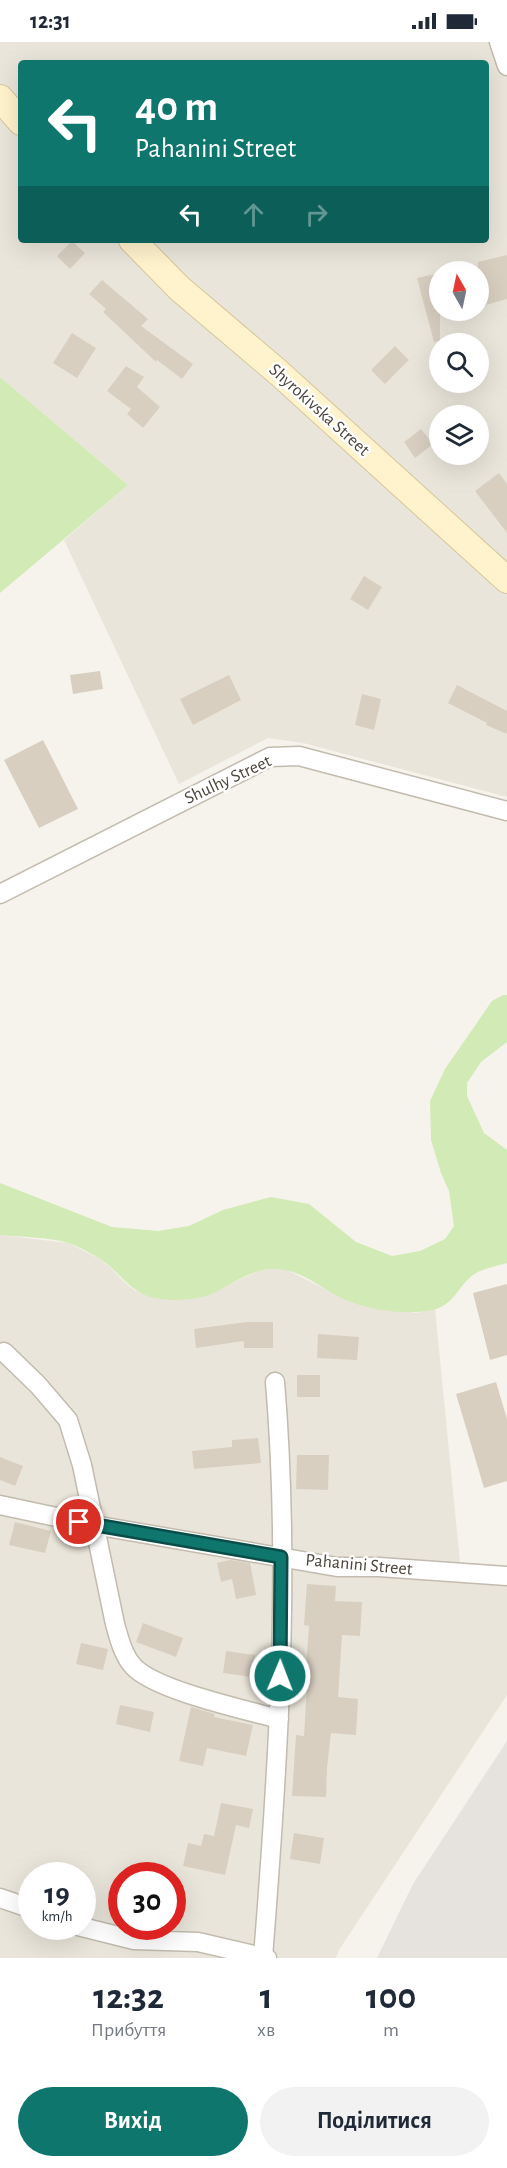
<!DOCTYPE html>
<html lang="uk">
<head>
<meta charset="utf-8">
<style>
	body { margin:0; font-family:"Alegreya Sans",sans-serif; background:#f2f2f3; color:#1f2937; height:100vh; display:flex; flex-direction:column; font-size:22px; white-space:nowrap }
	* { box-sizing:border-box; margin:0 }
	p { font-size:20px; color:#747a83 }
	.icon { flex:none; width:33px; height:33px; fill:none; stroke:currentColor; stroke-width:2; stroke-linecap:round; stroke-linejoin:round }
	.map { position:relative; height:1916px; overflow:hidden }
	.panel { display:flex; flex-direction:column; background:#fff; flex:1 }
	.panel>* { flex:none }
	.banner { position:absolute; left:18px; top:18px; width:471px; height:183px; border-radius:6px; box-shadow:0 6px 24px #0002; background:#0f766e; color:#fff; overflow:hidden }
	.needle { width:39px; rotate:351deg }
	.tools { position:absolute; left:429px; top:219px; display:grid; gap:12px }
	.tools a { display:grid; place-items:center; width:60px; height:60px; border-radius:50%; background:#fff; box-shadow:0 6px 24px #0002; font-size:30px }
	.speed { position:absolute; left:18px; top:1820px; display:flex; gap:12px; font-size:30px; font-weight:700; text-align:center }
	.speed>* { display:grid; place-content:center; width:78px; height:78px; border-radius:50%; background:#fff; box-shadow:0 6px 24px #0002; line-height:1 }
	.speed small { font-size:15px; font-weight:400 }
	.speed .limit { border:9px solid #d22; background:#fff; color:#111 }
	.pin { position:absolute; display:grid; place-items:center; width:51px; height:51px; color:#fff; margin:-26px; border:3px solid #fff; border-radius:50%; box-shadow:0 2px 6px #0007 }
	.me { position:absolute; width:66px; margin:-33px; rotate:1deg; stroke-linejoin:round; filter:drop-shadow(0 0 4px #0008) }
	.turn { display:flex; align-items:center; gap:21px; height:126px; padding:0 18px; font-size:27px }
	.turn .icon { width:78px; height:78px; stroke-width:2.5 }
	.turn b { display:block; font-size:42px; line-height:51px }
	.lanes { display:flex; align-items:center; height:57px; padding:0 18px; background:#0003; justify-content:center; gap:30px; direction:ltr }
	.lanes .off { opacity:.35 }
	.eta { display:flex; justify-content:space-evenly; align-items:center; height:102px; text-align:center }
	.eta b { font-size:36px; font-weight:700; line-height:42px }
	.cta { display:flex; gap:12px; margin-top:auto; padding:12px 18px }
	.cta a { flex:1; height:69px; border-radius:36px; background:#0f766e; color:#fff; font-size:24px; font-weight:700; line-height:69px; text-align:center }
	.cta a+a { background:#f2f2f3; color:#1f2937 }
	.status { display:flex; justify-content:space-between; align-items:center; height:42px; padding:0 30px; background:#fff; direction:ltr }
	.status svg { height:16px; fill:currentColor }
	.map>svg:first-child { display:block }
	.residential { fill:#eae5da; fill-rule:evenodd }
	.industrial { fill:#e6e2dd }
	.green { fill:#d2eab5 }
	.building { fill:#d8cfc1 }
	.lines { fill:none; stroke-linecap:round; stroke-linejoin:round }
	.street-casing { stroke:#c2bbae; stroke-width:21 }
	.secondary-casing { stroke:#d6c79b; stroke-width:28 }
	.street { stroke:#fff; stroke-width:18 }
	.secondary { stroke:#fff3cd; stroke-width:26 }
	.route-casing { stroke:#0a4d48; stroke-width:15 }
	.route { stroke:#0f766e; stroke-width:10 }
	.labels { text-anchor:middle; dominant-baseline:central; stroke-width:5; stroke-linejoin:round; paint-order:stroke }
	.street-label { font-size:18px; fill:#4b4439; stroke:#fff }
</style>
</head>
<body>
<div class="status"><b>12:31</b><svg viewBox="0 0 49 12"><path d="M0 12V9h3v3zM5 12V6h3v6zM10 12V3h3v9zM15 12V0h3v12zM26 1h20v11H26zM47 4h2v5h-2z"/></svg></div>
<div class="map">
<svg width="507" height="1916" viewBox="0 0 507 1916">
	<rect width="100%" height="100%" fill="#f6f3ec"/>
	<!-- residential -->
	<path class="residential" d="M0,0h499l8,24v731l-204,-54 -35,-5 -89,46 -115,-244 64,-55 -128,-108zM21,21h465v177h-465zM440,230h38v38h-38zM440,302h38v38h-38zM440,374h38v38h-38z
		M0,1193l68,8 30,15 12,9 16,17 10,7 23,8 53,-5 15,-9 34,-15 22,-2 68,34 26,6 39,5 19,-4 25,253 47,5v128l-168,255 -3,8h-336zM32,1833h50v51h-50zM122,1833h50v51h-50z"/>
	<!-- industrial -->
	<path class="industrial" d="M507,1699v217h-130l36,-74z"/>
	<!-- green -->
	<path class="green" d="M0,335l128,108 -128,108z
		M503,953h4v47l-26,20 -14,21v13l17,37 23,17v113c-10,3 -26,6 -34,12 -16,12 -18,30 -41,35 -24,5 -58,1 -81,-8 -26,-9 -50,-35 -79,-33 -21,1 -39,14 -58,24 -14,7 -39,8 -54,6 -31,-4 -39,-28 -63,-42 -9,-5 -19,-11 -29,-14 -18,-6 -48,-6 -68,-8v-52l112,44 46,4 31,-5 34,-16 48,-13 38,7 47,38 36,14 28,-5 25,-12 9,-13 -5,-35 -8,-18 -10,-33 -1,-39 15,-32 47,-68z"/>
	<!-- building -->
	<path class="building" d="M72,199l13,12 -15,16 -13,-13z
		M507,213v44l-29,8v-45z
		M440,231v68l-6,1 -17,-64z
		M102,238l46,39 -7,7 52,38 -11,15 -25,-19 -1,2 -53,-50 3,-3 -17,-15z
		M72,291l24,15 -19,30 -24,-15z
		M395,304l14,14 -24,24 -14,-14z
		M126,324l18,11 -7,10 23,20 -17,21 -16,-14 4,-5 -24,-18z
		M421,387l12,15 -18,14 -11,-16z
		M499,431l8,11v49l-32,-42z
		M364,534l18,11 -14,23 -18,-11z
		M100,629l3,18 -30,5 -3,-19z
		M229,633l12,25 -48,25 -13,-26z
		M457,643l50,26v23l-21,-9 1,-2 -39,-20z
		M362,652l19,5 -7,31 -19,-5z
		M43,698l35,69 -39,19 -35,-68z
		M507,1242v71l-17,5 -17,-67z
		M247,1280h26v26h-29v-7l-48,7 -2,-19z
		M318,1292l41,3 -2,23 -40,-2z
		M297,1333h23v22h-23z
		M496,1340l11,37v62l-23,7 -28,-94z
		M258,1396l3,25 -67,6 -2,-18 40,-4v-7z
		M297,1413h32l-1,35 -32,-1z
		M0,1415l23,9 -8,20 -15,-6z
		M15,1480l36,9 -6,22 -36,-8z
		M230,1518l20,3 6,32 -20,4 -4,-20 -11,3 -4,-19z
		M307,1542l29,2 -1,15 27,1 -2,34 -18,-1 -4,62 20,2 -2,36 -25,-2 -4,35 -1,29 -34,-1 4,-61 8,1 4,-67 -2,-1 3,-42 -5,-1z
		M143,1581l40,15 -7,19 -40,-15z
		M81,1601l27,6 -5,21 -27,-6z
		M226,1609l29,4 -3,22 -29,-4z
		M120,1663l34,7 -4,20 -34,-8z
		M191,1665l24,7 -1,3 39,8 -7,31 -39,-8 -4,18 -24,-5z
		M221,1761l32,6 -4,19 -13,-3 -11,50 -42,-9 5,-23 13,3 3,-12 10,2z
		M294,1791l30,5 -4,26 -30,-5z"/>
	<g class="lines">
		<defs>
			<path id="street" d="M499,0l8,24
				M0,852l270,-137 29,-1 208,55
				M4,1310l34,33 30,35 14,45 33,159c4,14 8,31 18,42 21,24 113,44 146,53
				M0,1463l94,20 243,42h42l128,9
				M0,1856l32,11
				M78,1884l56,14 64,2 69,16
				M263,1915c15,-189 28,-385 12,-575"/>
			<path id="secondary" d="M0,56l21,24
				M132,198l47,48 100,85 228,207"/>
		</defs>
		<!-- street casing -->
		<use href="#street" class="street-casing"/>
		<!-- secondary casing -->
		<use href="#secondary" class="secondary-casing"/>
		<!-- street -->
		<use href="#street" class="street"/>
		<!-- secondary -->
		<use href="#secondary" class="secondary"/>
	</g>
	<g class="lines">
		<defs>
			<path id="route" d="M79,1480l202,35 -1,119"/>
		</defs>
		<!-- route casing -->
		<use href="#route" class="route-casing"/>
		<!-- route -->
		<use href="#route" class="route"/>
	</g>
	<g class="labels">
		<!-- street labels -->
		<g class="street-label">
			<text transform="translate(319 368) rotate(42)">Shyrokivska Street</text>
			<text transform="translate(228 738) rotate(-25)">Shulhy Street</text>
			<text transform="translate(359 1523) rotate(5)">Pahanini Street</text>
		</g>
	</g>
</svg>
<div class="tools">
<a><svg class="needle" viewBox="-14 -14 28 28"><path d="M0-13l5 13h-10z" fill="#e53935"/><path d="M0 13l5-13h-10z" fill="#747a83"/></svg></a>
<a><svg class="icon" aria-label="search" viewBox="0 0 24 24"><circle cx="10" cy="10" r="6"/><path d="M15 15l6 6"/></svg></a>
<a><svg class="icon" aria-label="layers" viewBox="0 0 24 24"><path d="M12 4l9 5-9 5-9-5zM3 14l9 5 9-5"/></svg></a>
</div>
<div class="speed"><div>19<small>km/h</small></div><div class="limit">30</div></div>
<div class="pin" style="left:79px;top:1480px;background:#d93025"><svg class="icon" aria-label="arrive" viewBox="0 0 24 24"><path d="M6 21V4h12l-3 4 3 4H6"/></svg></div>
<svg class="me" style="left:280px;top:1634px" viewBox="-20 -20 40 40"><circle r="17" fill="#0f766e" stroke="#fff" stroke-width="3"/><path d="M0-11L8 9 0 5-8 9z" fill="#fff"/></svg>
<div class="banner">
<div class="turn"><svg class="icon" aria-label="left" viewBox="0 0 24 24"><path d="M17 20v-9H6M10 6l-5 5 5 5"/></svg><div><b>40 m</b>Pahanini Street</div></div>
<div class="lanes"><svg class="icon" aria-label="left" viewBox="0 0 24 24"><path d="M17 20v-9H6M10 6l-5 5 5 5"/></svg><svg class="icon off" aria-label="ahead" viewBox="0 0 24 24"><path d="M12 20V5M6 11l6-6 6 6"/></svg><svg class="icon off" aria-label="right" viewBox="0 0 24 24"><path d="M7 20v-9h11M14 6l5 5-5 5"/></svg></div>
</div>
</div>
<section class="panel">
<div class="eta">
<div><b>12:32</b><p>Прибуття</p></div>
<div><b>1</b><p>хв</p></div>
<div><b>100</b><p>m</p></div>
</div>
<div class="cta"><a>Вихід</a><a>Поділитися</a></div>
</section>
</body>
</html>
